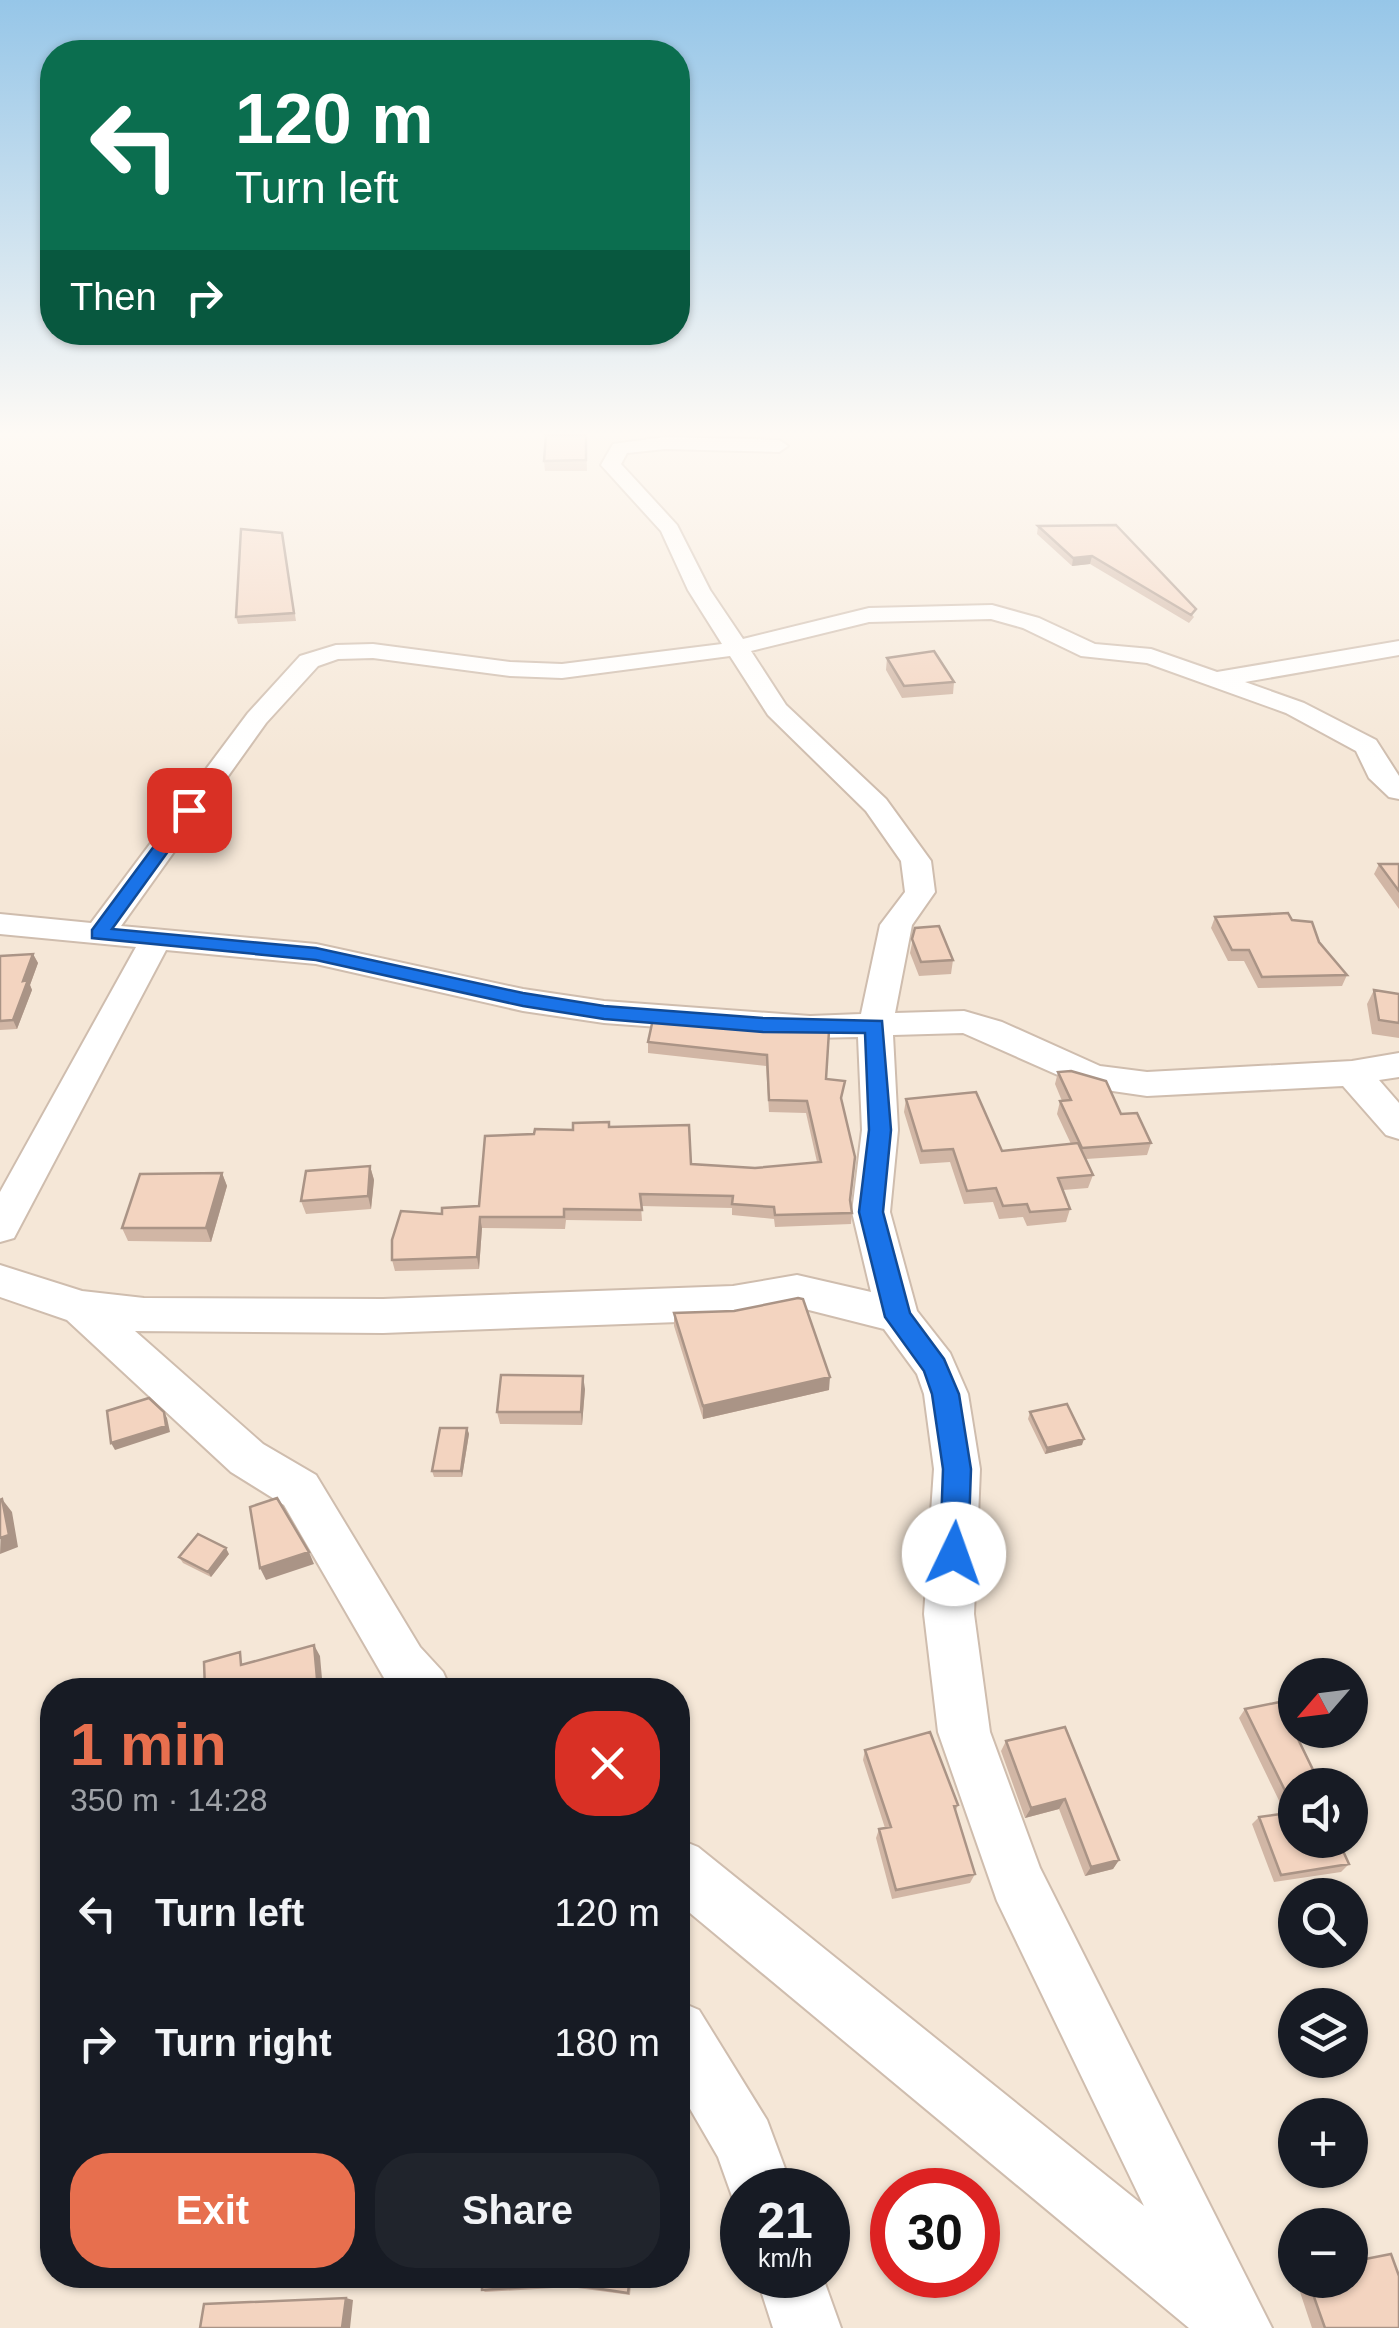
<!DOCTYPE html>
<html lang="en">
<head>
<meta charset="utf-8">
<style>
	body { margin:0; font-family:Arial,sans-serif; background:#20242c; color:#f1f3f6; height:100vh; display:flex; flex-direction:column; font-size:38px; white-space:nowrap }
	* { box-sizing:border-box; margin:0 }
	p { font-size:32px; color:#9ea1a6 }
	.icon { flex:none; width:55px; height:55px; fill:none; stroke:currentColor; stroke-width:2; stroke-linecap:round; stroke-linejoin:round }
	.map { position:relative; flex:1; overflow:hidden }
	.panel { position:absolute; left:40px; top:1678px; width:650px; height:610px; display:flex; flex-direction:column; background:#171b24; border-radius:40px; box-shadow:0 2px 8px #0004 }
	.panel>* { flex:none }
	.banner { position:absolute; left:40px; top:40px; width:650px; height:305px; border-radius:40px; box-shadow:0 2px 8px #0004; background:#0b6e4f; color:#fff; overflow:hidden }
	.needle { width:65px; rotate:242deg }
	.fabs { position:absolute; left:1278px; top:1658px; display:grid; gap:20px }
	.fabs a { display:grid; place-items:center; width:90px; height:90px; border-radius:50%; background:#171b24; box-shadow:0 2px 8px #0004; font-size:50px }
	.speed { position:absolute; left:720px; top:2168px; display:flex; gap:20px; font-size:50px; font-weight:700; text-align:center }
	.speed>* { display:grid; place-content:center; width:130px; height:130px; border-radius:50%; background:#171b24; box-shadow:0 2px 8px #0004; line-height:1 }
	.speed small { font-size:25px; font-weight:400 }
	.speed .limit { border:15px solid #d22; background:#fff; color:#111 }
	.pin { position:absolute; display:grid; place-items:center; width:85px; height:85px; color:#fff; margin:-42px; border-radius:20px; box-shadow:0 5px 15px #0006 }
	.me { position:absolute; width:110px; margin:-55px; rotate:3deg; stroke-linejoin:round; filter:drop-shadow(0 0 8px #0008) }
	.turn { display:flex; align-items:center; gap:35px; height:210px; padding:0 30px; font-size:45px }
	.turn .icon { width:130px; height:130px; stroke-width:2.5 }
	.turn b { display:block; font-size:70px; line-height:85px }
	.then { display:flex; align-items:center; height:95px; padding:0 30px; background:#0003; gap:20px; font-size:38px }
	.round { display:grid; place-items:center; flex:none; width:105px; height:105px; border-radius:40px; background:#20242c }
	.overview { display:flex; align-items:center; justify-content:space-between; height:170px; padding:0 30px }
	h1 { font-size:60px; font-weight:800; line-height:75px; color:#e76f4e }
	.action { display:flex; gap:20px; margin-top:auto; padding:20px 30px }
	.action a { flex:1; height:115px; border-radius:40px; background:#e76f4e; color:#fff; font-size:40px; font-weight:800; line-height:115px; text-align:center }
	.action a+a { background:#20242c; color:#f1f3f6 }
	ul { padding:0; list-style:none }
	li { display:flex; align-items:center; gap:30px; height:130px; padding:0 30px }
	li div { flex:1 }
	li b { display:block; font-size:38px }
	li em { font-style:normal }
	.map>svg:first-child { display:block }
	.residential { fill:#f5e7d7; fill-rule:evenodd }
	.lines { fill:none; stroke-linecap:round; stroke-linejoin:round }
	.minor-casing { stroke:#cfbdae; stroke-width:4 }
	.minor { fill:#fff; fill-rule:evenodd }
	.wall { fill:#d1b6a5 }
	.shaded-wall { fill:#aa9486 }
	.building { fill:#f3d4c0; stroke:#aa9486; stroke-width:2.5 }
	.route { fill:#1a73e8; stroke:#114b97; stroke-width:2.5 }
</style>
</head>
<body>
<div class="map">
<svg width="1399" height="2328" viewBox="0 0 1399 2328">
	<rect width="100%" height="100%" fill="#fdf5e9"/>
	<!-- residential -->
	<path class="residential" d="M0,435h1399v1893h-1399zM1295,1675h55v55h-55zM52,1690h626v585h-626zM1295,1785h55v55h-55zM1295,1895h55v55h-55zM1295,2005h55v55h-55zM1295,2115h55v55h-55zM742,2190h86v85h-86zM892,2190h86v85h-86zM1295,2225h55v55h-55z"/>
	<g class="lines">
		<defs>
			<path id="minor" d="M665,437l114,3 9,6 -9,6 -114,-3 -38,4 -6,11 56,61 33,65 33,49 126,-31 123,-3 47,13 56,26 56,5 66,23 182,-31v14l-154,27 59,21 72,37 23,36v23l-10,-2 -20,-19 -13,-27 -70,-38 -139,-50 -66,-7 -58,-28 -32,-9 -122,3 -118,29 35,54 100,94 45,62 4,31 -23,33 -17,88 69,-2 38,11 98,44 47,6 205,-11 47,-8v24l-20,3 20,23v36l-13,-4 -43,-49 -196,10 -62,-9 -122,-54 -70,2 5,95 -8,82 27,99 33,42 18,41 12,75 -6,145 16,118 50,136 232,460h-83l-511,-425v-64l20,8 446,359 -147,-305 -59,-169 -14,-118 10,-145 -10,-75 -7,-20 -33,-45 -87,-22 -64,13 -350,13 -248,-2 128,113 53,31 104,172 23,25 8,18h-60l-107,-185 -53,-33 -164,-152 -67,-23v-32l82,26 62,7 239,1 350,-13 64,-11 74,17 -19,-80 10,-82 -4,-93 -48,1 -206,-15 -81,-12 -207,-47 -150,-14 -152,288 -14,4v-50l136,-245 -136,-13v-20l91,9 157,-210 52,-57 36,-11 37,-1 137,18 52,2 160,-20 -34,-54 -27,-59 -60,-66 12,-21zM730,656l38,59 98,96 35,50 4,31 -25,33 -19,89 -51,2 -206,-15 -81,-12 -207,-45 -195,-18 145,-203 52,-57 20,-7 35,-1 137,18 52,2z
				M678,2001l21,9 68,110 26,70h-51v25l-4,-2 -20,-56 -40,-69z
				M756,2275h66l19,53h-68z"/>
		</defs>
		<!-- minor casing -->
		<use href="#minor" class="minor-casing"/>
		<!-- minor -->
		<use href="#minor" class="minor"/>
	</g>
	<!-- wall -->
	<path class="wall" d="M586,435l1,36h-42l-1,-10z
		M1116,525l78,92 -5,6 -99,-59 -18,2 -35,-32 1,-8z
		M282,533l14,88 -58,3 -2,-7z
		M887,658l67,24 -1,12 -51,4 -16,-28z
		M1379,864h20v45l-25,-35z
		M1215,917l77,3 27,22 28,33 -5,11 -84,2 -14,-27h-16l-17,-33z
		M915,928l38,32 -2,14 -32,2 -9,-23z
		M33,954l5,9 -8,22 2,5 -15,39 -17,1v-74z
		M1374,990l25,4v44l-27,-4 -5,-30z
		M829,1031l-3,48 16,22 8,99 2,13 -1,11 -76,3 -1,-8 -42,-4v-7l-91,-2 1,15 -76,-1 -1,9 -83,-1 -3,41 -84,2 -3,-11 50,-46 37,-8 55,-72 75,-7 82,37 64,4 62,-6 -11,-49 -37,-1 -3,-46 -118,-13v-11z
		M1058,1072l63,42 30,29 -4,12 -61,4 7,16 -5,13 -25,2 7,19 -4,13 -39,4 -4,-9 -24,2 -6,-17 -29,2 -14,-42 -30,2 -16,-52 2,-13 96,52 69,-7 -14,-30 3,-13h2l-7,-17z
		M370,1166l4,14 -3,29 -65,5 -5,-13z
		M222,1173l5,13 -16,56 -83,-1 -6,-13z
		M674,1313l155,77 -126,29 -29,-93z
		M585,1389l-3,36 -82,-1 -3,-12z
		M1030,1412l52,33 -37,9 -17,-35z
		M467,1428l2,6 -7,43h-28l-2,-6z
		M229,1554l-18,23 -28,-14 -4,-6z
		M1245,1709l67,69 37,86 -8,8 -67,10 -22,-58 7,-7 26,-4 -46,-95z
		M1065,1727l54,133 -6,9 -28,7 -26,-67 -34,9 -24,-67 5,-10z
		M865,1750l93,55 -2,5 19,64 -5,9 -78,16 -16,-61 3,-9 6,-1 -22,-68z
		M482,2275h150l-2,20 -60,-8 -85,5 -3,-2z
		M1296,2280h54l49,48h-87z"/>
	<!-- shaded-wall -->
	<path class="shaded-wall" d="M1092,556l-2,8 -18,2 1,-8z
		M33,954l5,9 -8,22 2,5 -15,39 -4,-9 10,-39z
		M370,1166l4,14 -3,29 -3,-13z
		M222,1173l5,13 -16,56 -5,-14z
		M480,1217l2,11 -3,41 -2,-12z
		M583,1376l2,13 -3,36 -1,-13z
		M830,1377l-1,13 -126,29v-13z
		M164,1412l3,6 3,14 -55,18 -4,-7z
		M467,1428l2,6 -7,43 -1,-6z
		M1084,1439l-2,6 -37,9 2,-6z
		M2,1499l10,13 6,35 -18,7z
		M226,1548l3,6 -18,23 -3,-5z
		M309,1552l5,12 -48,16 -6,-12z
		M314,1645l6,11 3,34h-5z
		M1065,1799l-6,10 -34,9 6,-10z
		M1119,1860l-6,9 -28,7 6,-9z
		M346,2298l7,2 -3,28h-8z"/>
	<!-- building -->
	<path class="building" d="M546,435h40v25l-42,1z
		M1116,525l80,84 -5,6 -99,-59 -19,2 -35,-32z
		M241,529l41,4 12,80 -58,4z
		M934,651l20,31 -50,4 -17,-28z
		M1379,864h20v27z
		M1288,913l4,7 20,2 7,20 28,33 -85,2 -13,-27h-17l-17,-33z
		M939,926l14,34 -32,2 -9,-23 3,-11z
		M33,954l-10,27 5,-1 -15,40 -13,1v-65z
		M1374,990l25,4v29l-20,-3z
		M653,1019l176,12 -3,48 19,2 -4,17 14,59 -5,43 2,13 -77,2 -1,-8 -42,-3 1,-8 -93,-2 2,16 -78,-1v8h-84l-3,40 -85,3v-20l9,-29 41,3v-6l37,-2 6,-70 49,-2 1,-5 38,1v-7l36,-1v5l80,-2 2,39 64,4 66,-6 -14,-61 -38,-1 -2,-45 -119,-13z
		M1071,1071l35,10 15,33 16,-1 14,30 -69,5 -22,-47 11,-1 -13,-28z
		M976,1092l26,59 76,-8 15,32 -35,3 12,31 -40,3 -3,-8 -24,2 -7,-18 -29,3 -14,-42 -31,2 -16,-52z
		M370,1166l-2,30 -67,5 5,-30z
		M222,1173l-16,55h-84l18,-54z
		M798,1298l5,1 27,78 -127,29 -29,-93 60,-2z
		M501,1375l82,1 -2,36h-84z
		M149,1398l15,14 2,14 -55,17 -4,-32z
		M1067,1404l17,35 -37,9 -17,-36z
		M440,1428h27l-6,43h-29z
		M277,1498l32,54 -49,16 -10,-61z
		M2,1499l7,36 -9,3v-38z
		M198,1534l28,14 -18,24 -29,-15z
		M314,1645l4,45h-113l-1,-28 36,-10 1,13z
		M1280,1702l35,72 -4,1 4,10h-20v26l-50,-102z
		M1065,1727l54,133 -28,7 -26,-68 -34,9 -25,-67z
		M930,1732l28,73 -4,1 21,68 -79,16 -17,-61 12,-2 -26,-77z
		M1295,1812v28h43l11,24 -68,11 -22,-58z
		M1391,2254l8,22v52h-74l-17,-48h42v-18z
		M482,2275h148l-2,18 -60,-9 -86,6z
		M346,2298l-4,30h-142l4,-24z"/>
	<!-- sky -->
	<linearGradient id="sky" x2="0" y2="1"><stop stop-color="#96c6e8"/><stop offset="0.57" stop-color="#fefaf5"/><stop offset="1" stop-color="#fefaf5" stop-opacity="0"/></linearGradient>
	<rect width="1399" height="761" fill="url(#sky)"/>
	<!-- route -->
	<path class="route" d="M189,805l9,5 -86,119 204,19 207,45 81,13 159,12 119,3 9,109 -8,82 27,101 34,46 15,35 12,75 -3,85 -4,9 -10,4 -10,-4 -4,-9 3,-85 -11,-75 -8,-23 -39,-54 -26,-105 10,-82 -4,-97 -102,-1 -159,-13 -81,-13 -207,-46 -224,-22v-8l91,-123z"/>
</svg>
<div class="fabs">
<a><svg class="needle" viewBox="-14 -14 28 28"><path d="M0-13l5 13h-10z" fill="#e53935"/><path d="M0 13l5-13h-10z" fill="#9ea1a6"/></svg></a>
<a><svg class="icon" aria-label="sound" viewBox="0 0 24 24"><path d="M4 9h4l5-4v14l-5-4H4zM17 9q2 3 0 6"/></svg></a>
<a><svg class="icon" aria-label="search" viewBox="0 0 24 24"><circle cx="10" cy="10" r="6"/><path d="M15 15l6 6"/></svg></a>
<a><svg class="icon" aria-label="layers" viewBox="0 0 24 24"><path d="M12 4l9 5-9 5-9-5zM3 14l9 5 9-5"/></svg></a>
<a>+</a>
<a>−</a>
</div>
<div class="speed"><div>21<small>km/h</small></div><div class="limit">30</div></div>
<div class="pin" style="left:189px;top:810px;background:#d93025"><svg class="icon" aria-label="arrive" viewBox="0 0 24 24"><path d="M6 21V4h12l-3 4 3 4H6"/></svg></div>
<svg class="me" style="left:954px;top:1554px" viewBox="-20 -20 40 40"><circle r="19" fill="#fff"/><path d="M0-13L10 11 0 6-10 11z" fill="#1a73e8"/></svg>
<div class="banner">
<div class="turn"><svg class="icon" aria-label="left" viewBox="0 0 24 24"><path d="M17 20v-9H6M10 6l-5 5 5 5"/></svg><div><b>120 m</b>Turn left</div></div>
<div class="then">Then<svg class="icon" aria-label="right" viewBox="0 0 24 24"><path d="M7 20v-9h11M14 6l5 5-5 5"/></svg></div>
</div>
<section class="panel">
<div class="overview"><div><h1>1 min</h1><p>350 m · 14:28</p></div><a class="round" style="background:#d93025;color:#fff"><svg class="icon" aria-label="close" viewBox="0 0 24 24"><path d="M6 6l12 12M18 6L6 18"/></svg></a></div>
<ul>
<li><svg class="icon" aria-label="left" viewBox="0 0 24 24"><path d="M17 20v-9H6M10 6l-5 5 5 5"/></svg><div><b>Turn left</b></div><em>120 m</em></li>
<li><svg class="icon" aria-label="right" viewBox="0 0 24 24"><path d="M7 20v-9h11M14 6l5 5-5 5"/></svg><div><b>Turn right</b></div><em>180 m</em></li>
</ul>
<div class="action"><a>Exit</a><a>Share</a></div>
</section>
</div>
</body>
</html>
